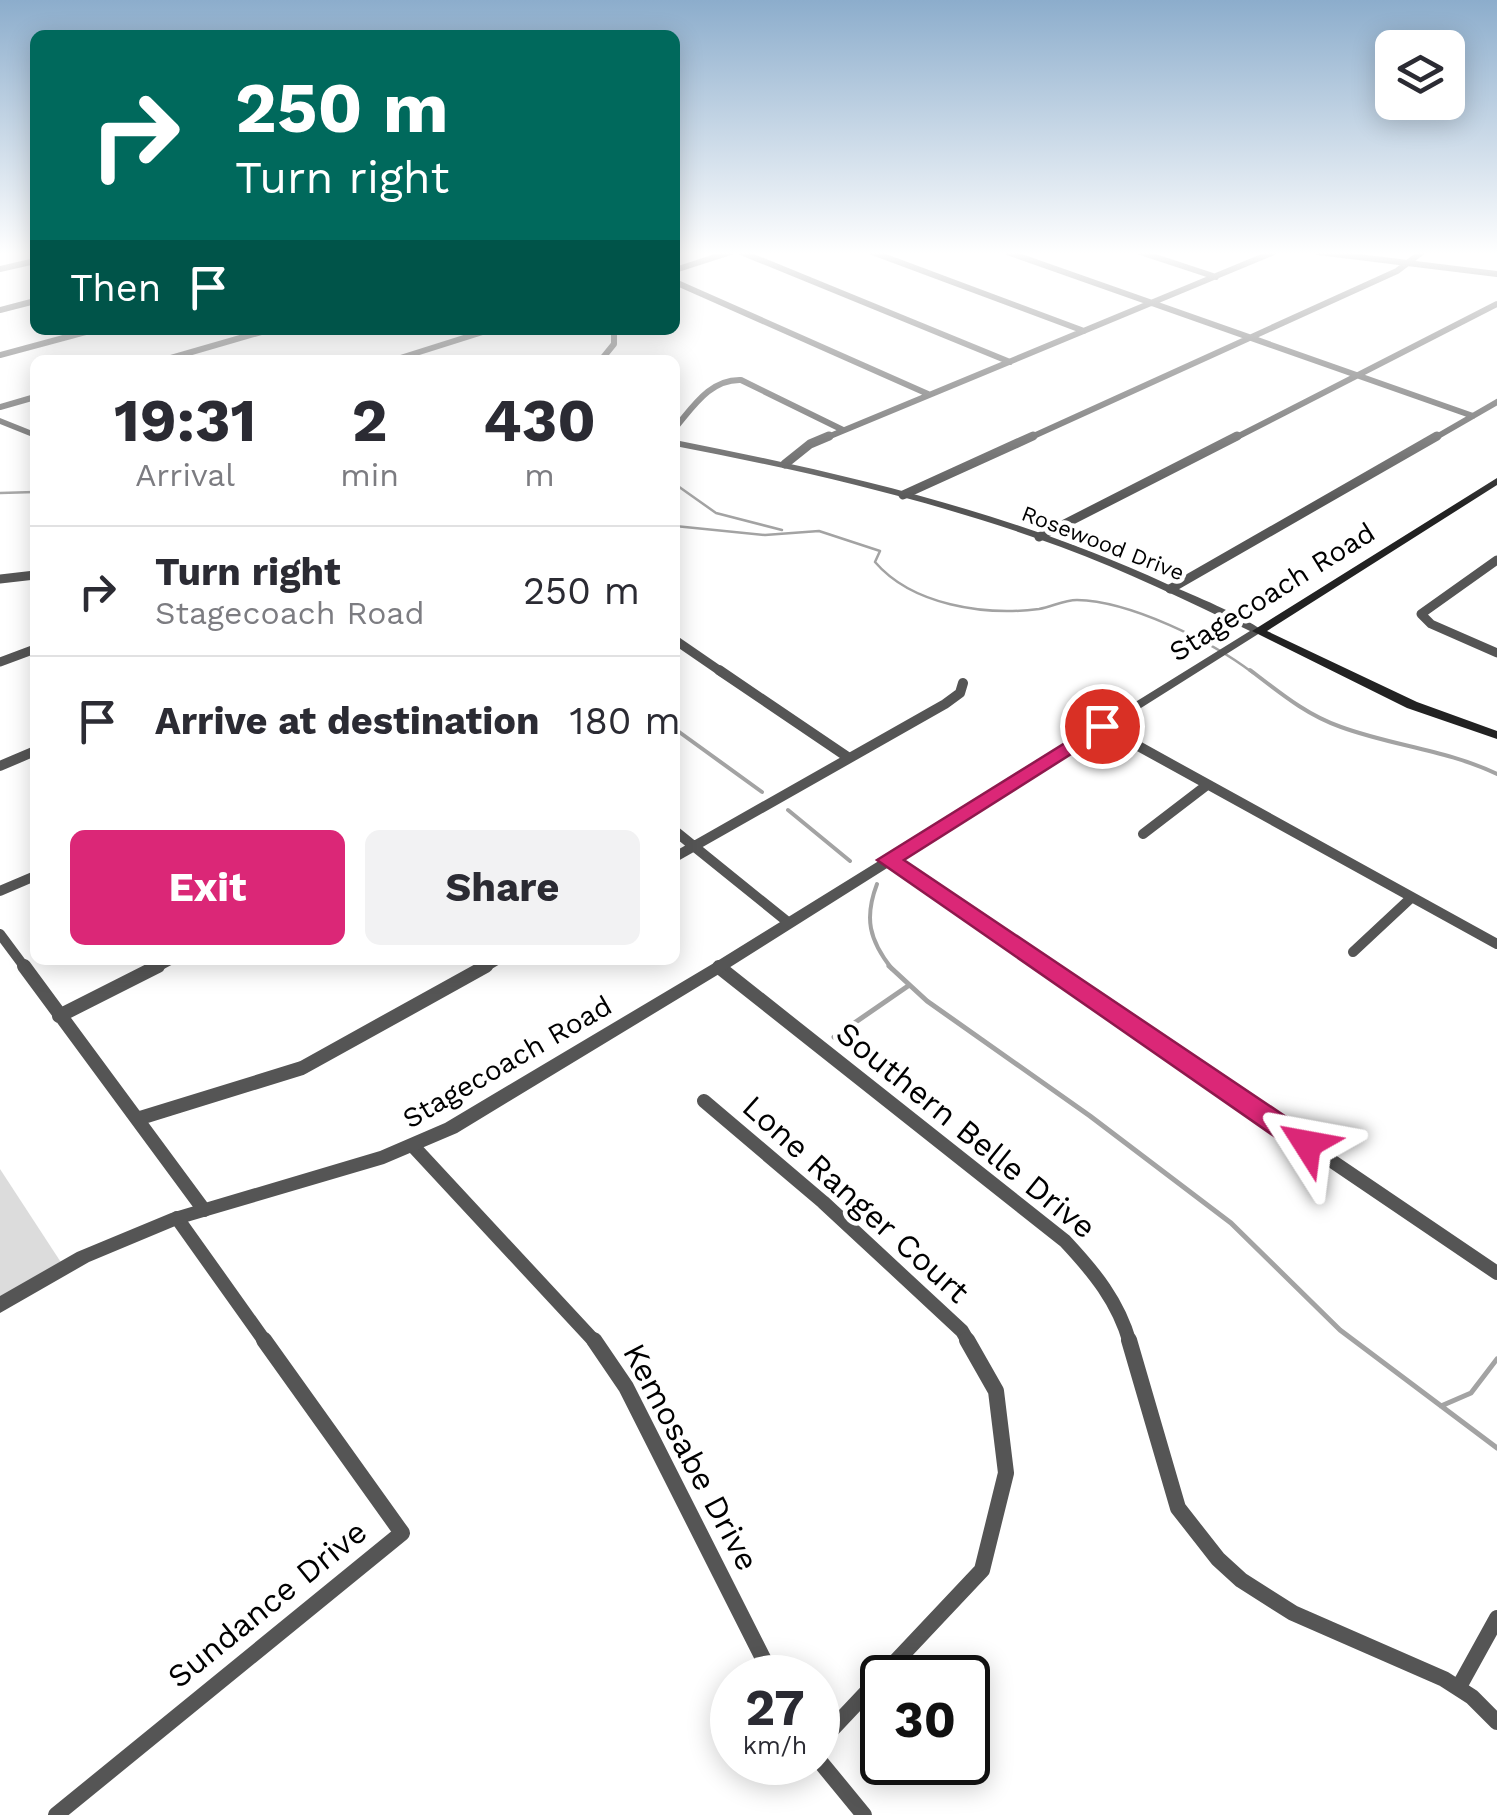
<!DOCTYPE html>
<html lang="en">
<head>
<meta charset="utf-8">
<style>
	body { margin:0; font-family:"Work Sans",sans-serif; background:#f2f2f3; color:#2b2b33; height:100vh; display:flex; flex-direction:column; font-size:38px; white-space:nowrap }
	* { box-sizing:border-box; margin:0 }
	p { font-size:32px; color:#7c7c81 }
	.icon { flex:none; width:55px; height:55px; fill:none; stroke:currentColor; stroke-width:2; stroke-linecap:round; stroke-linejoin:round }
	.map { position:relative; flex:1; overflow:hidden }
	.side { position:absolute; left:30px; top:355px; width:650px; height:610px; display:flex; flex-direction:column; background:#fff; border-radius:15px; box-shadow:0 5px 25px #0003 }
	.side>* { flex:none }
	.banner { position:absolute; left:30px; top:30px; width:650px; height:305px; border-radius:15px; box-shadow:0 5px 25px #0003; background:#00695c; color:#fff; overflow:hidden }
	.tools { position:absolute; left:1375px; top:30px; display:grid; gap:20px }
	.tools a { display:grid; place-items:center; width:90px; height:90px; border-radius:15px; background:#fff; box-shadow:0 5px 25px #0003; font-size:50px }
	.speed { position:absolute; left:710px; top:1655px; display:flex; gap:20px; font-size:50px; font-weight:700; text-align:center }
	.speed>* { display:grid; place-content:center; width:130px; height:130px; border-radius:50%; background:#fff; box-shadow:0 5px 25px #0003; line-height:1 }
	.speed small { font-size:25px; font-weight:400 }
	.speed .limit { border:5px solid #111; border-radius:15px; background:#fff; color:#111 }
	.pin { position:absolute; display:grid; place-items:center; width:85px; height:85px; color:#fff; margin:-42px; border:5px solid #fff; border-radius:50%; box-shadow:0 2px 10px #0007 }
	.me { position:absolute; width:110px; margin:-55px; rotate:304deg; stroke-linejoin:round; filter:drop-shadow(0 0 8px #0008) }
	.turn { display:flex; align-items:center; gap:35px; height:210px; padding:0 40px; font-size:45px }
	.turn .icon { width:130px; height:130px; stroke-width:2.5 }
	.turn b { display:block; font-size:70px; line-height:85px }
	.then { display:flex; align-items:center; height:95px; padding:0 40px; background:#0003; gap:20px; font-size:38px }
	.eta { display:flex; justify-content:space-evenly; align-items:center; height:170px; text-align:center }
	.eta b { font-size:60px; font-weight:700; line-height:70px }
	.primary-button { display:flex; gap:20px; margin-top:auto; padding:20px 40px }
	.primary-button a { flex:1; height:115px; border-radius:15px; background:#db2777; color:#fff; font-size:40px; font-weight:700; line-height:115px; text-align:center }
	.primary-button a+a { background:#f2f2f3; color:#2b2b33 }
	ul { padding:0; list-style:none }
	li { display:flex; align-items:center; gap:30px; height:130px; padding:0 40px; border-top:2px solid #e1e1e2 }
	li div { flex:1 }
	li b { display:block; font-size:38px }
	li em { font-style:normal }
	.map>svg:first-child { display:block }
	.green { fill:#dcdcdc }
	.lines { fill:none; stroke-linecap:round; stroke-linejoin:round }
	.stream-far2 { stroke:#a3a3a3; stroke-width:2.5 }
	.stream-far1 { stroke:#a3a3a3; stroke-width:4 }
	.stream { stroke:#a3a3a3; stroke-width:5 }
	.minor-far4 { stroke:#555; stroke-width:6 }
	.minor-far3 { stroke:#555; stroke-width:9 }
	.minor-far2 { stroke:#555; stroke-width:10 }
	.minor-far1 { stroke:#555; stroke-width:14 }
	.minor { stroke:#555; stroke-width:16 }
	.tertiary { fill:#555; fill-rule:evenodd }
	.secondary { fill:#222; fill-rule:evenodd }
	.route { fill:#db2777; stroke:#8e194d; stroke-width:2.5 }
	.labels { text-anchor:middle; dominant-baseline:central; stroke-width:9; stroke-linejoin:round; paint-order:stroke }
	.far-street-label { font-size:22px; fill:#000; stroke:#fff }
	.street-label { font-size:28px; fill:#000; stroke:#fff }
	.near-street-label { font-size:32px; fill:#000; stroke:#fff }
</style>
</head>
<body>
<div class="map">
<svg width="1497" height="1815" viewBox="0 0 1497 1815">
	<rect width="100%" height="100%" fill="#fff"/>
	<!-- green -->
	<path class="green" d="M0,1169l64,98 -64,40z"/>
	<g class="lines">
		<!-- stream-far2 -->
		<path class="stream-far2" d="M675,484l41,29 66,17
			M0,493l35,-1
			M675,526l90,9 54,-4 61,20 -5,11c37,43 109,54 164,47 13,-2 24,-9 38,-9 53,1 134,41 176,73"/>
		<!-- stream-far1 -->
		<path class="stream-far1" d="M1250,670c29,22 56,45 91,57 52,19 106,23 156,47
			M675,729l87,63
			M788,810l62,51
			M877,884c-13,34 -8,56 15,85"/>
		<!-- stream -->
		<path class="stream" d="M889,966l38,35 163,115 141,107 109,107 157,118
			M834,1037l74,-51
			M1441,1406l30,-13 26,-34"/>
		<!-- minor-far4 -->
		<path class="minor-far4" d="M741,252l269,110
			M872,252l212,79
			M1007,252l466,164
			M1140,252l76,25
			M1318,252l179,22
			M0,269l35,-8
			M675,270l56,-18
			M675,282l253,112
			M0,310l35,-9
			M0,355l93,-25
			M164,360l104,-30
			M394,360l95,-30
			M601,360l13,-16v-14
			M0,407l35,-10
			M675,428c18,-21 35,-49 66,-48l102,50
			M823,439l451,-187
			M1027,439l370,-168 25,-19
			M1233,439l264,-135
			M1433,439l64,-37"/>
		<!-- minor-far3 -->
		<path class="minor-far3" d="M785,464l25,-20 19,-8
			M903,495l130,-59
			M1039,537l198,-101
			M1497,560l-76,54 10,10 66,29
			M0,579l35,-4
			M1170,589l267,-153
			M675,640l48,33
			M0,662l35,-13"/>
		<!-- minor-far2 -->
		<path class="minor-far2" d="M719,670l130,88
			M1102,726l395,218
			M0,766l35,-15
			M675,831l114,92
			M1143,834l64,-49
			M675,857l270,-153 15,-11 3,-10
			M888,860l160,109
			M0,891l35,-15
			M0,934l26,35
			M1353,952l59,-55
			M153,969l17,-9
			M482,969l15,-9"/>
		<!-- minor-far1 -->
		<path class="minor-far1" d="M24,966l180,244
			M1044,966l453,307
			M719,967l346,274c29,31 53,60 65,102
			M59,1016l99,-50
			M704,1101l119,101 139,129 7,12
			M137,1119l165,-51 184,-102
			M413,1146l183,197
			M177,1218l89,125"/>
		<!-- minor -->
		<path class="minor" d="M594,1340l32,47 147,291
			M1129,1340l49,168 40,51 23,21 52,33 151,66 28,18 25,25
			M1460,1685l37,-67
			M818,1744l164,-174 24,-97 -10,-82 -29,-51
			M818,1759l46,56
			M56,1815l346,-282 -138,-193"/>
		<!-- tertiary -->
		<path class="tertiary" d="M0,418l35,14v6l-35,-14z
			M675,440c168,33 336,72 492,144 28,12 73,30 96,47l-539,340 -267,162 -73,31 -204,60 -91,38 -89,51v-17l77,-44 94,-39 209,-62 65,-28 269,-160 536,-332c-63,-30 -124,-60 -189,-84 -125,-46 -255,-76 -386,-101z"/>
		<!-- secondary -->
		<path class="secondary" d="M1497,478v7l-230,146 150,71 80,29v8l-90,-31 -155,-77z"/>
	</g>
	<!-- sky -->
	<linearGradient id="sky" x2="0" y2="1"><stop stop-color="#8cadcc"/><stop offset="0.5" stop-color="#fff"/><stop offset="1" stop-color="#fff" stop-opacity="0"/></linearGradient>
	<rect width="1497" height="506" fill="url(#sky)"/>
	<!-- route -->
	<path class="route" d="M1102,720l10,6 -3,4 -205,130 412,277 4,7 -4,8 -9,3 -10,-3 -420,-292z"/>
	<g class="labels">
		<!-- far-street labels -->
		<g class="far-street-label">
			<text transform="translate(1103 543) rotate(21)">Rosewood Drive</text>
		</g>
		<!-- street labels -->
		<g class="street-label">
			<text transform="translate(1272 592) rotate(-32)">Stagecoach Road</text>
			<text transform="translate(507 1062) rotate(-30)">Stagecoach Road</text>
		</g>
		<!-- near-street labels -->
		<g class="near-street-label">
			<text transform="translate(966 1130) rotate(39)">Southern Belle Drive</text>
			<text transform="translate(856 1199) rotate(42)">Lone Ranger Court</text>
			<text transform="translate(691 1457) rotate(62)">Kemosabe Drive</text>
			<text transform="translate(267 1604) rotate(-39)">Sundance Drive</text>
		</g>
	</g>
</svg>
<div class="tools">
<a><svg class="icon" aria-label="layers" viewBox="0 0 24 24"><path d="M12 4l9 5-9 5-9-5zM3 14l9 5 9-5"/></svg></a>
</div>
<div class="speed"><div>27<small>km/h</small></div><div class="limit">30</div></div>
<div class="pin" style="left:1102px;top:726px;background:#d93025"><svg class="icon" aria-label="arrive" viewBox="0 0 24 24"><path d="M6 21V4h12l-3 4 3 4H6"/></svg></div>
<svg class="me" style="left:1307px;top:1144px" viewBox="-20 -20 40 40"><path d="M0-17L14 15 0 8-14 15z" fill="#db2777" stroke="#fff" stroke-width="4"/></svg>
<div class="banner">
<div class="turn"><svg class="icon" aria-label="right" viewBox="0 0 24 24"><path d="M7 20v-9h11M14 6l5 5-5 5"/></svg><div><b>250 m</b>Turn right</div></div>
<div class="then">Then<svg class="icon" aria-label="arrive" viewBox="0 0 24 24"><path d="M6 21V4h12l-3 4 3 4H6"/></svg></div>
</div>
<section class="side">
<div class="eta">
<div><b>19:31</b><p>Arrival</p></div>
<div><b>2</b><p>min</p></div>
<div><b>430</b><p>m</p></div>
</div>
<ul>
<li><svg class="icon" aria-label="right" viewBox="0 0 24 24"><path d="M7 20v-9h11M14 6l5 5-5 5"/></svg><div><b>Turn right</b><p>Stagecoach Road</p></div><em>250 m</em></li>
<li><svg class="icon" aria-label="arrive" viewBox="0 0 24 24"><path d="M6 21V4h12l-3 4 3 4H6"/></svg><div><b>Arrive at destination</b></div><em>180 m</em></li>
</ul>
<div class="primary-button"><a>Exit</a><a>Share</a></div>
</section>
</div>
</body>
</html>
